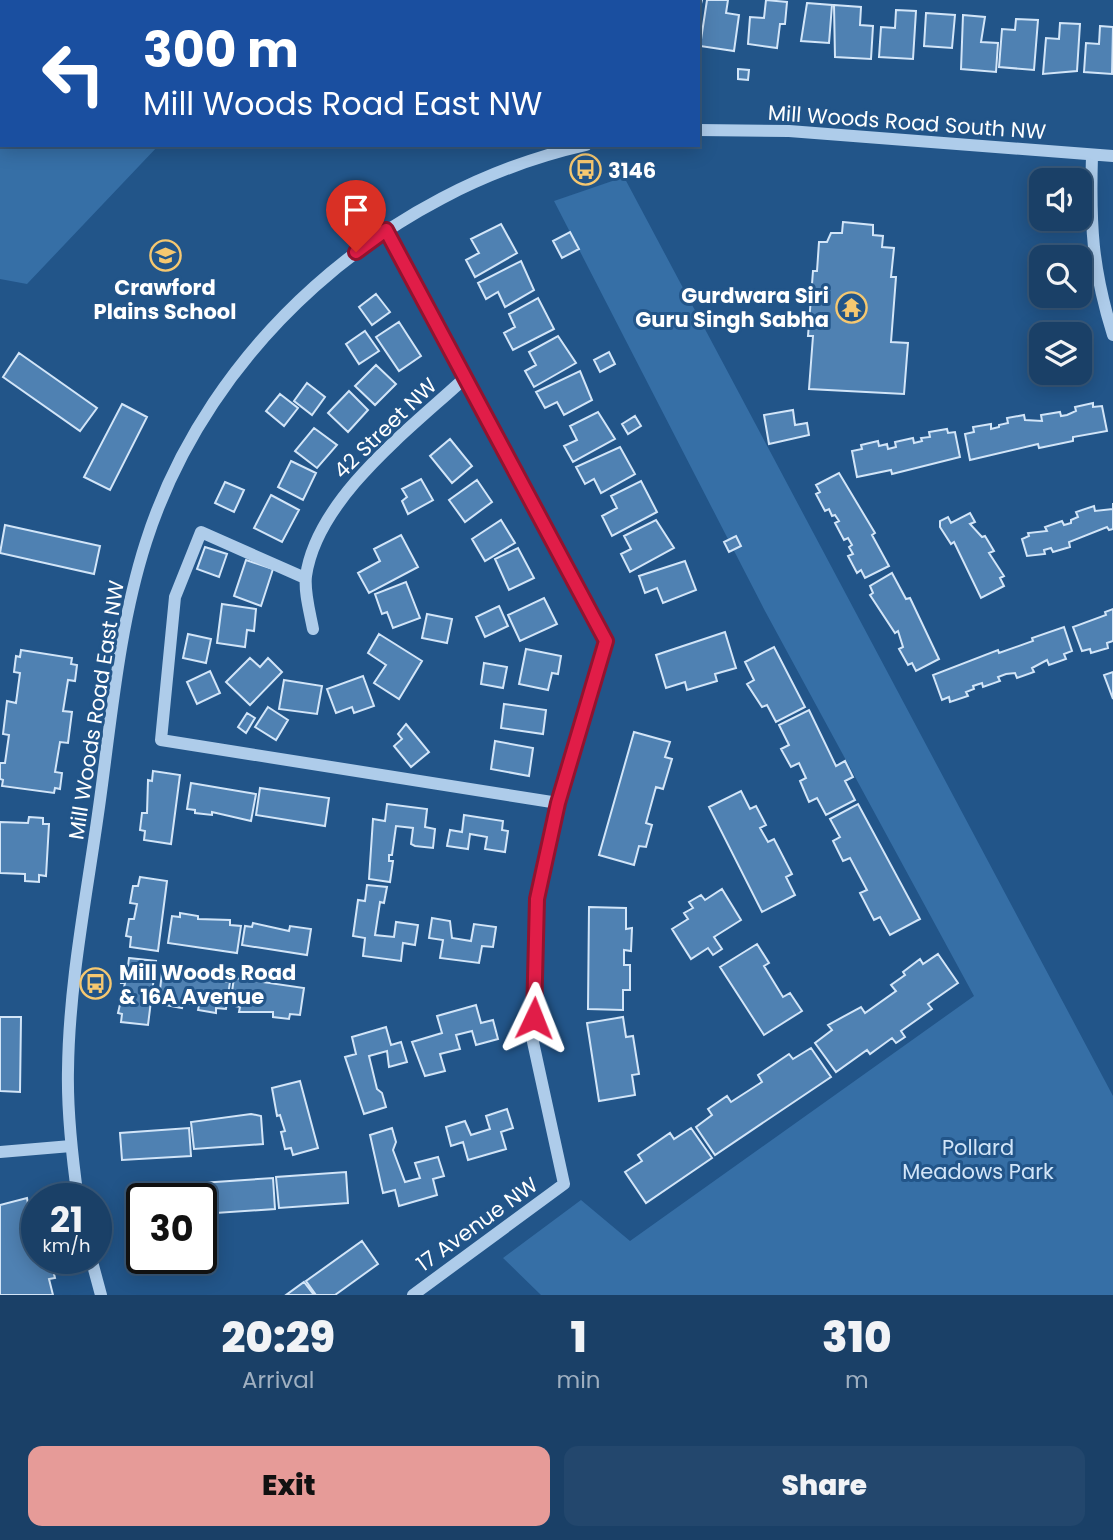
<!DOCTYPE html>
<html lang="en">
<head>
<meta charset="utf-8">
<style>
	body { margin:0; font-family:Poppins,sans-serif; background:#23476d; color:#f1f3f6; height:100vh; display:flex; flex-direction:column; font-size:26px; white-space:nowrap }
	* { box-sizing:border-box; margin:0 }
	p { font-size:23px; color:#9fafc0 }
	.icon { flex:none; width:38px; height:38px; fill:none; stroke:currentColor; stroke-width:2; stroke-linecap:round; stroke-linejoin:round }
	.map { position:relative; height:1295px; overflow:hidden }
	.drawer { display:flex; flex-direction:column; background:#1a4067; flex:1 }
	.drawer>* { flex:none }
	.guide { position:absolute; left:0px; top:0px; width:700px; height:147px; box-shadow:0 4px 18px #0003,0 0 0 2px #38597b; background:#1a4fa0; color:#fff; overflow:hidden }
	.tools { position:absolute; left:1029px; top:168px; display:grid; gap:14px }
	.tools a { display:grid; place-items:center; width:63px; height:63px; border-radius:14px; background:#1a4067; box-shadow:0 4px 18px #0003,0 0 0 2px #38597b; font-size:35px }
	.speed { position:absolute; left:21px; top:1183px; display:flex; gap:14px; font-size:35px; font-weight:700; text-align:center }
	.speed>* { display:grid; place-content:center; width:91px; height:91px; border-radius:50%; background:#1a4067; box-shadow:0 4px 18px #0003,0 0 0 2px #38597b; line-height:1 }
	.speed small { font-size:18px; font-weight:400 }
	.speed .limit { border:4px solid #111; border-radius:10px; background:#fff; color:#111 }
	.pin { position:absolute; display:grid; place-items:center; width:60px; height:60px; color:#fff; margin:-72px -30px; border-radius:50% 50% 50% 0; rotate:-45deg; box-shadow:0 0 7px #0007 }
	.pin .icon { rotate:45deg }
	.me { position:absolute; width:77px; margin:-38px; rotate:2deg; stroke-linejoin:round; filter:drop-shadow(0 0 5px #0008) }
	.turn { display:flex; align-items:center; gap:24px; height:147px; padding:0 28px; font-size:32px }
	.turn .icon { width:91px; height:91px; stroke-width:2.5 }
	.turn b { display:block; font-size:49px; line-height:60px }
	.eta { display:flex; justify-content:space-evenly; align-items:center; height:119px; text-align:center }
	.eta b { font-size:42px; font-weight:800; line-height:49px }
	.button { display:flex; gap:14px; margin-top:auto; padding:14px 28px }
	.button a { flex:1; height:80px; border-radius:14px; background:#e69b98; color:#111; font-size:28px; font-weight:800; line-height:80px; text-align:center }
	.button a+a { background:#23476d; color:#f1f3f6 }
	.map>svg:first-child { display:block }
	.green { fill:#366fa6 }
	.building { fill:#4f81b2; stroke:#d2e5f8; stroke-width:2 }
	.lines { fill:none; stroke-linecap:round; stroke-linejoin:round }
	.minor { stroke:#aeccea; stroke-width:12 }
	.route-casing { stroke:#92132f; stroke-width:18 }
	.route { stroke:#e11d48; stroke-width:12 }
	.labels { text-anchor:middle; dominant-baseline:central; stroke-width:6; stroke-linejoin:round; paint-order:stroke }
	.street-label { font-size:21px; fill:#fff; stroke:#225589 }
	.poi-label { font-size:21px; font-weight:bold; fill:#fff; stroke:#225589; text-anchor:start }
	.park-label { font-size:21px; fill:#d2e5f8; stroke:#225589 }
</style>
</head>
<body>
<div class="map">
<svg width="1113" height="1295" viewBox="0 0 1113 1295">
	<rect width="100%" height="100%" fill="#225589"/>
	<!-- green -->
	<path class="green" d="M0,0l92,2h-90v143h157l-132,139 -27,-5z
		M624,177l489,919v199h-572l-38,-37 78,-58 49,41 344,-245 -209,-385 -211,-410z"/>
	<!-- building -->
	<path class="building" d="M679,0h23l-4,15v-13z
		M707,0h21l-2,13 13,2 -5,36 -34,-5z
		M766,0l21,2 -2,22h-5l-3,24 -29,-4 2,-27 14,1z
		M807,3l25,2 -3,38 -28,-2z
		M834,5l27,2 -1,18 13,1 -2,33 -36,-2z
		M896,10l20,1 -3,48 -34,-2 2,-30 14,1z
		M926,13l29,2 -3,33 -28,-2z
		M963,15l22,2 -4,25 17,1 -2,29 -35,-3z
		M1016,19l22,1 -4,50 -35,-3 3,-38 13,1z
		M1060,23l20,1 -3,47 -34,3 3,-36 13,1z
		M1100,26l13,1 -1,47 -28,-2 2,-29 13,1z
		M738,69l11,1 -1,10 -10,-1z
		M843,222l30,3v10l10,1 -1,11 12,1 -3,29h5l-5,65 17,1 -4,51 -95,-5 4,-53h-5l5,-65h4l2,-29h8l4,-9h11z
		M501,224l16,29 -42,24 -9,-17 13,-7 -8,-14z
		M570,232l9,17 -17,9 -9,-17z
		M521,261l13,29 -29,17 -7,-15 -12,7 -8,-16z
		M376,294l14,18 -18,13 -13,-18z
		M538,298l16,31 -41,21 -9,-17 11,-6 -6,-13z
		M399,322l22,34 -22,15 -23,-34z
		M365,331l14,20 -20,13 -13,-20z
		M558,336l18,27 -42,24 -9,-16 11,-6 -7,-13z
		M609,352l6,12 -15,8 -6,-12z
		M19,353l78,55 -17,23 -77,-54z
		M376,365l20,19 -21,21 -20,-19z
		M580,371l12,29 -28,15 -7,-13 -12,6 -9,-16z
		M307,383l18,14 -13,18 -18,-14z
		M349,391l19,19 -20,22 -20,-19z
		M280,394l18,14 -14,18 -18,-15z
		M1093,403v4l9,-1 5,25 -34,6v4l-34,7 -1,-4 -68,16 -5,-26 9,-2 -1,-5 18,-3v5l8,-2v-2l9,-2 -1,-5 17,-3 1,5 17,1 -1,-6 19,-3 1,4 6,-1 9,-4 -1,-4z
		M122,404l25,13 -37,73 -26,-13z
		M793,410l2,15 12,-2 2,12 -40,9 -5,-29z
		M598,412l17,27 -42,23 -9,-16 13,-6 -7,-14z
		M635,416l6,10 -13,8 -6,-10z
		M314,428l23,17 -20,23 -22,-17z
		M947,429l1,4 7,-1 5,25 -68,17 -1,-4 -34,7 -5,-26 10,-2 -1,-4 17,-4 1,5 8,-2 1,5 8,-2 -1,-5 18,-4 1,5 8,-2 -1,-3 9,-1 -1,-5z
		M450,439l22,27 -20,17 -22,-27z
		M620,447l15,27 -34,19 -7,-14 -9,5 -9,-17z
		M291,461l25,12 -13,27 -25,-13z
		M839,473l36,60 -3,2 17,31 -24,12 -4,-8 -4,3 -9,-17 5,-2 -4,-7 3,-2 -4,-7 -4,2 -9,-17 4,-2 -4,-6 -3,1 -3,-7 -4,2 -9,-17 4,-2 -4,-7z
		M421,479l12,21 -25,14 -6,-13 5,-4 -5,-8z
		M477,480l15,22 -27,20 -16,-22z
		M641,481l16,31 -45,24 -10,-20 15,-8 -6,-12z
		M225,482l19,8 -10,22 -19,-9z
		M271,495l28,15 -17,32 -28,-14z
		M1113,503v26l-4,1 -2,-3 -38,15 1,5 -17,5 -2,-4 -7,2 1,4 -18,2 -5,-17 7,-3 -1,-3 19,-2 -2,-4 17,-6 2,4 7,-2v-3l7,-3 -2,-5 18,-6 1,5 18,-2z
		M970,513l5,9 -5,2 12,13 3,-1 9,15 -5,2 15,23 -4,2 4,8 -23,12 -27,-56 -3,2 -11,-17v-6l8,-4 3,6z
		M501,520l14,23 -30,18 -13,-22z
		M656,520l18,28 -44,24 -9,-18 10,-5 -7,-13z
		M5,525l95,21 -6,28 -94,-21z
		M401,535l17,32 -49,26 -11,-20 22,-12 -6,-12z
		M736,536l5,10 -12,6 -5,-10z
		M205,547l22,7 -8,23 -22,-8z
		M518,548l16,30 -25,12 -14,-31z
		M246,560l27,9 -12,37 -27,-10z
		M685,561l11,29 -33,13 -6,-15 -12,5 -6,-17z
		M892,573l14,26 4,-1 29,61 -23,12 -4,-8 -4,2 -9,-16 4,-2 -5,-16 -3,2 -25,-38 3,-2 -3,-7z
		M406,582l14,36 -27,10 -6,-16 -5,2 -7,-20z
		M544,598l13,26 -37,17 -12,-26z
		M222,604l34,5 -2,22 -7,-1 -2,17 -28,-4z
		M499,606l9,20 -23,11 -9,-20z
		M1113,609v32l-6,2 1,5 -17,5 -1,-4 -8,2 -9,-24 33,-12 -1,-3z
		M427,614l25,5 -5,24 -25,-5z
		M1064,627l8,24 -8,3 2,5 -17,6 -2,-5 -15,8 2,4 -17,6 -2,-5 -9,1 -8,3 2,4 -17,6 -1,-4 -9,3 1,3 -8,3 2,4 -18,6 -1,-5 -7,3 -9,-25 65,-25 1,3 34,-12 -1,-3z
		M725,632l11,36 -21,6 2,7 -30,9 -2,-8 -19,6 -10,-33z
		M188,634l23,5 -5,24 -23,-5z
		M379,634l43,27 -23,38 -25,-16 12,-18 -18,-12z
		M774,647l31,60 -29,15 -9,-17 -5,2 -15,-23 7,-4 -9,-18z
		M526,649l35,7 -3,18 -6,-1 -4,17 -29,-6z
		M21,650l51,8 -1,6 6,1 -2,16 -7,-1 -5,31 9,1 -4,31 -8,-1 -5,30 7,1 -2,16 -5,-1 -1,5 -52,-7 1,-6 -3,-1v-16h5l4,-28 -6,-1 4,-33 9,2 4,-30 -6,-1 2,-16 4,1z
		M250,658l10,9 8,-9 14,14 -32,33 -24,-23z
		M484,663l23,4 -4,21 -22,-4z
		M210,671l10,22 -23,11 -10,-22z
		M1113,672v27l-9,-24z
		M363,676l11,30 -20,7 -2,-6 -16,6 -9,-24z
		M284,680l38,6 -5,28 -38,-5z
		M504,704l42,6 -3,24 -42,-6z
		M268,707l20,13 -12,20 -21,-13z
		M809,710l27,56 9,-5 8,16 -8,4 10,19 -29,15 -9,-17 -8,4 -9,-21 6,-3 -7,-15 -8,4 -10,-18 8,-4 -10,-20z
		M247,713l8,5 -9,15 -8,-6z
		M406,724l23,28 -18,15 -17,-21 8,-7 -4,-5z
		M634,732l36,10 -5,15 7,2 -9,30 -7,-2 -10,36 6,2 -6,22 -7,-1 -5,19 -35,-10z
		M495,741l38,7 -4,28 -38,-7z
		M153,771l27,4 -9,69 -27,-4 1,-9 -5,-1 2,-17h5l1,-33 4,1z
		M191,783l65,11 -5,27 -39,-9v3l-17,-2v-3l-8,-1z
		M260,788l69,10 -4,28 -69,-11z
		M741,791l9,18 6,-3 10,19 -6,3 8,14 6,-3 18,35 -6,3 9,18 -33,17 -53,-105z
		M387,804l40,5 -2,18 10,2 -2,19 -18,-2 -4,-2 2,-16 -17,-2 -4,29h-3v6h4l-3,21 -21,-3 4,-60 12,2z
		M858,804l62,115 -30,16 -10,-18 -6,3 -14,-27 7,-3 -17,-32 -7,3 -10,-20 7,-4 -10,-18z
		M464,815l39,6 -1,9 6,1 -3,21 -20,-3 2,-12 -17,-3 -2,15 -21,-3 3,-16 12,2z
		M29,817l14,1v6h6l-3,52 -7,-1v7l-14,-1v-7l-25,-1v-51l28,1z
		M140,877l27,4 -9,70 -28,-4 1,-10 -5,-1 3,-17h5l3,-15 -7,-1 3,-17h5z
		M367,885l20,2 -3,16 -4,-1 -5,33 19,2 2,-15 22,3 -3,20 -12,-2 -2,18 -38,-5 2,-18 -12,-2 5,-36 7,1z
		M722,889l19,31 -27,17 8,12 -9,6 -5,-7 -17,11 -19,-30 16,-10 -4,-6 9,-5 -4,-6 12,-7 4,5z
		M589,907l37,1v21l6,-1 -1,23 -7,-1v15h6v25h-7v20l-35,-1z
		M180,913l18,3v3l32,1v5l11,1 -4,27 -69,-10 4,-27 8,1z
		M432,918l18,3 2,17 19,3 3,-17 22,3 -3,20 -11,-1 -3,17 -39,-5 3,-18 -14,-2z
		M253,923l36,8 1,-5 21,3 -4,26 -65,-10 3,-19 7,1z
		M757,944l12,19 -5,3 19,31 7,-4 12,18 -38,24 -44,-68z
		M938,954l20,29 -30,21 4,5 -31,22 4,6 -9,6 -4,-5 -22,16 -3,-4 -31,22 -21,-29 17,-13 -4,-5 33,-18 4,6 31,-22 -5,-6 14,-10 -2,-3 17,-13 3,5z
		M129,958l27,3 -8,64 -27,-3 1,-8 -4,-1 7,-30h-4l2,-18 5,1z
		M162,972l68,10 -4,27 -10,-1v5l-18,-3 1,-5 -16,-3 -1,6 -17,-3 1,-5 -7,-1z
		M234,978l70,10 -4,27 -10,-1 -1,5 -16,-2v-5h-34l1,-5 -10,-2z
		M476,1005l5,18 12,-3 5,19 -22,6 -4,-14 -16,4 4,14 -20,5 5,17 -20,5 -13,-34 30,-9 -5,-17z
		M0,1017h21l-1,75 -20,-1z
		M623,1017l3,20 7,-1 6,38 -7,1 3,20 -36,6 -12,-78z
		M386,1027l5,18 10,-3 6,20 -18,5 -2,-16 -18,5 8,33 5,4 4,14 -22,7 -19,-57 11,-3 -4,-17z
		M811,1048l20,29 -116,78 -19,-28 16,-12 -4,-6 19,-13 4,6 31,-20 -4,-7 31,-21 4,5z
		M300,1081l18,67 -25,7 -2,-7 -6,1 -4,-17 4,-1 -5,-16 -3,1 -5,-28z
		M507,1109l6,19 -12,4 5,17 -38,11 -5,-18 -12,4 -5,-19 19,-6 6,14 19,-6 -4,-13z
		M251,1114l10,2 2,28 -69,5 -3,-27z
		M189,1128l2,28 -69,4 -2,-27z
		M392,1128l4,14 -3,8 12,32 15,-4 -5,-15 23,-6 6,19 -11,3 4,16 -38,11 -4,-16 -12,3 -13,-58z
		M691,1128l21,30 -66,45 -21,-31 17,-11 -4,-6 32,-22 4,6z
		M346,1172l2,31 -69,5 -3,-31z
		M273,1178l2,31 -74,5v-15h-29l-1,-14z
		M154,1187l3,12h-15v59h9l-9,2 -15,-67z
		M27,1198l1,6 8,-1 1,15 -4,1 4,39h13l5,20 -6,1 4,16h-53v-90z
		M362,1241l16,23 -43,31h-19l-10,-14z
		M304,1282l10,13h-28z"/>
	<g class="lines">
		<!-- minor -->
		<path class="minor" d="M698,130l91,1 324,25
			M1092,155c-2,69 0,113 21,180
			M386,230l220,411 -48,162 -21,96 -4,143 31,142 -151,111
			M305,578l-104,-46 -26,65 -14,143 397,63
			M313,629c-3,-16 -9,-37 -7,-53 11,-78 105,-148 160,-199
			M0,1152l71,-6
			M78,1199c-6,-43 -11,-86 -10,-129 1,-85 18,-171 30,-256 13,-90 20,-185 48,-272 63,-197 240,-352 440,-397
			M91,1258l10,37"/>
	</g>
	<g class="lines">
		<defs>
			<path id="route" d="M356,252l30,-22 220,411 -48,162 -21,96 -3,119"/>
		</defs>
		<!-- route casing -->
		<use href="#route" class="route-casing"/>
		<!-- route -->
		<use href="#route" class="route"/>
	</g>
	<!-- icons -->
	<defs>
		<symbol id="bus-ring" viewBox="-11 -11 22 22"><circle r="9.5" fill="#225589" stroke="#f6c870" stroke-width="1.5"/><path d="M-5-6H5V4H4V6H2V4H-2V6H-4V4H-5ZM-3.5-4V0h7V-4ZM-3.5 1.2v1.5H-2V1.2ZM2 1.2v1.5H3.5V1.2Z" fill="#f6c870"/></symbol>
		<symbol id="school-ring" viewBox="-11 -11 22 22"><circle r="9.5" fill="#225589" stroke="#f6c870" stroke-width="1.5"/><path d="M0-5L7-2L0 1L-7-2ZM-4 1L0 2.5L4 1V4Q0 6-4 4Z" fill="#f6c870"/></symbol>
		<symbol id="temple-ring" viewBox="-11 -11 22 22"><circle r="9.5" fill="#225589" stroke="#f6c870" stroke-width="1.5"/><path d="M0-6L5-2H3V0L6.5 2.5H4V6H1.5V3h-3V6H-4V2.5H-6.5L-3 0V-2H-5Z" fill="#f6c870"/></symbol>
	</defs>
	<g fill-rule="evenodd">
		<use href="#bus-ring" x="568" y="152" width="35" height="35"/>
		<use href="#school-ring" x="148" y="238" width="35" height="35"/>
		<use href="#temple-ring" x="834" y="290" width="35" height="35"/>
		<use href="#bus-ring" x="78" y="966" width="35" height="35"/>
	</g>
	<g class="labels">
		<!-- street labels -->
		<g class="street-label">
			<text transform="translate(907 122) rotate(4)">Mill Woods Road South NW</text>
			<text transform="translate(385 428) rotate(-44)">42 Street NW</text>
			<text transform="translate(96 710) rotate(-81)">Mill Woods Road East NW</text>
			<text transform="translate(477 1224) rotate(-36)">17 Avenue NW</text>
		</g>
		<!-- poi labels -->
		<g class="poi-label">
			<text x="608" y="170">3146</text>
			<text x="165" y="287" text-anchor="middle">Crawford<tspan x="165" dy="24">Plains School</tspan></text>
			<text x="829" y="295" text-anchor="end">Gurdwara Siri<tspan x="829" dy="24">Guru Singh Sabha</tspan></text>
			<text x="119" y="972">Mill Woods Road<tspan x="119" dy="24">&amp; 16A Avenue</tspan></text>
		</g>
		<!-- park labels -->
		<g class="park-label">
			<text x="978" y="1147">Pollard<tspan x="978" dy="24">Meadows Park</tspan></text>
		</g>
	</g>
</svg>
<div class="tools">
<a><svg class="icon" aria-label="sound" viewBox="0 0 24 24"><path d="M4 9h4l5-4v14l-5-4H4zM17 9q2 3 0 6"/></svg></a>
<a><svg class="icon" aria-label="search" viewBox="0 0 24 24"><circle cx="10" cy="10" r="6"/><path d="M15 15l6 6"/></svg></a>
<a><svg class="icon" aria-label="layers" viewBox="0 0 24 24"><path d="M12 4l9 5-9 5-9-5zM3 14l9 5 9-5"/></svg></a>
</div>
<div class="speed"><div>21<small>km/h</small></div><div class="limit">30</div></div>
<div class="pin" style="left:356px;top:252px;background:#d93025"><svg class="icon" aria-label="arrive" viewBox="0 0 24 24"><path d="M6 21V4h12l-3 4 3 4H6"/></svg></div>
<svg class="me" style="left:534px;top:1018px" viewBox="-20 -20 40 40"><path d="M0-17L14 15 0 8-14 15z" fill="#e11d48" stroke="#fff" stroke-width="4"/></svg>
<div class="guide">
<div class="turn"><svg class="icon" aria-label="left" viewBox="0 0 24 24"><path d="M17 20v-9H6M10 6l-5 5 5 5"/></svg><div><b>300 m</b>Mill Woods Road East NW</div></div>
</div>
</div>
<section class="drawer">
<div class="eta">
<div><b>20:29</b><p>Arrival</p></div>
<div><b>1</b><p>min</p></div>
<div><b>310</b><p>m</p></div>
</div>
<div class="button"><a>Exit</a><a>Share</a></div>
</section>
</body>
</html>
